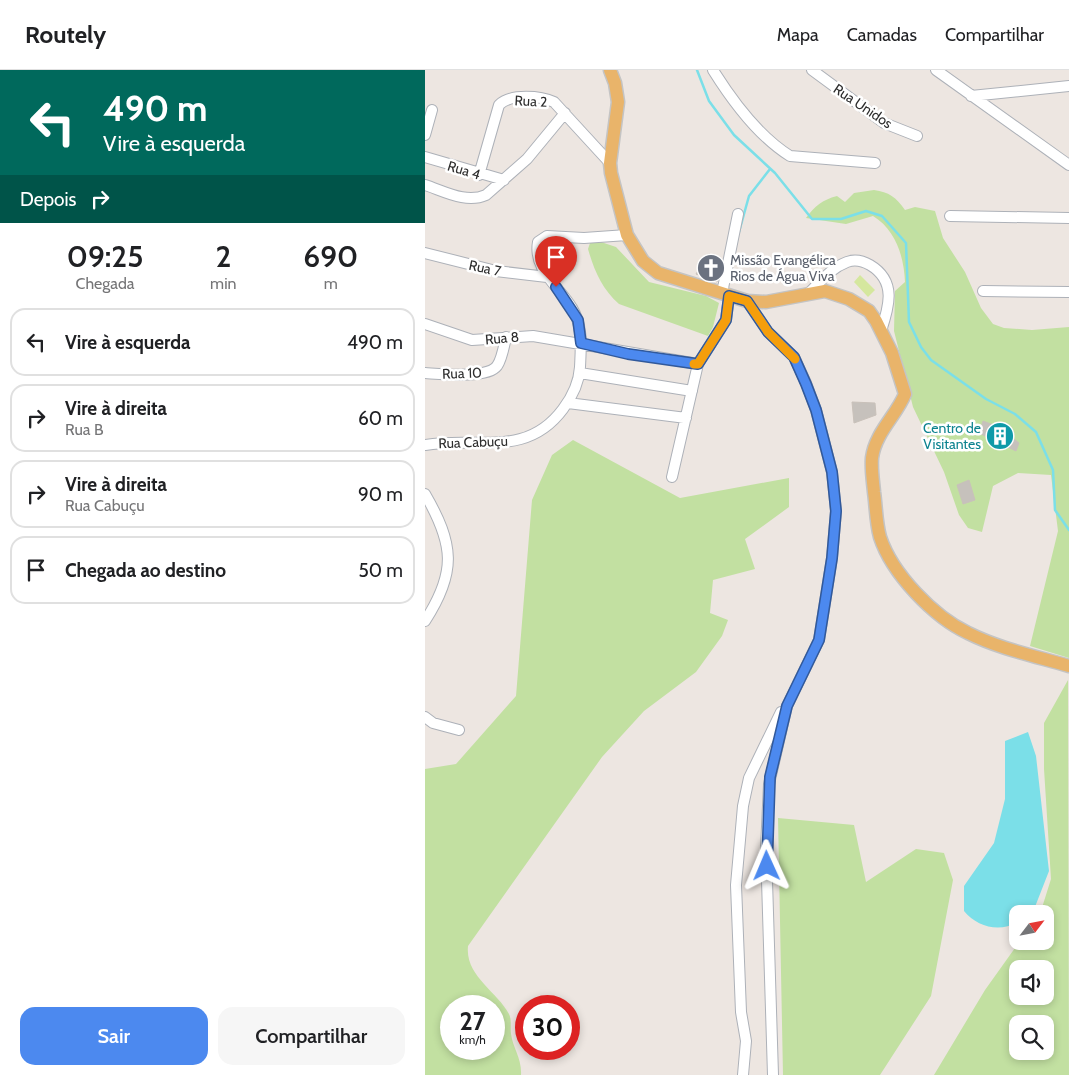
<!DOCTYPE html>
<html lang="pt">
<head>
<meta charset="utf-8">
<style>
	body { margin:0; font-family:Cabin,sans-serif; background:#f6f6f6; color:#202124; height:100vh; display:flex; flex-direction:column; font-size:19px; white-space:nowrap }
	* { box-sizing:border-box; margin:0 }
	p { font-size:16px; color:#757577 }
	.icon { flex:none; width:28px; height:28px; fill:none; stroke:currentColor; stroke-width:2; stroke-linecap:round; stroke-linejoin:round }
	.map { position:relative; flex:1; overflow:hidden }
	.side { display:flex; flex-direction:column; background:#fff; width:425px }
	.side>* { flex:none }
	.guide { background:#00695c; color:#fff; overflow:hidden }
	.needle { width:32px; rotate:58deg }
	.buttons { position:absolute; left:584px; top:835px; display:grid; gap:10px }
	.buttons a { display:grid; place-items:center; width:45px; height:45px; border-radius:10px; background:#fff; box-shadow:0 2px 8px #0003; font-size:25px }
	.speed { position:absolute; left:15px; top:925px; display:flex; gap:10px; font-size:25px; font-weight:700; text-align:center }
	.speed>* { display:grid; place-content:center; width:65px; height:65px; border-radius:50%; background:#fff; box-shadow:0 2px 8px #0003; line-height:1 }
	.speed small { font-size:12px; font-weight:400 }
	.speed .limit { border:8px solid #d22; background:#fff; color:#111 }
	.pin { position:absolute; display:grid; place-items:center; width:42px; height:42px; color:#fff; margin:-51px -21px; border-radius:50% 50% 50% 0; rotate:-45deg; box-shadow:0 0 5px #0007 }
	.pin .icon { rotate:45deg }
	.me { position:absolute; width:55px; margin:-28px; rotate:359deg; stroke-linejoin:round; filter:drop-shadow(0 0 4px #0008) }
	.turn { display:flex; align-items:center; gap:18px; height:105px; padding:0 20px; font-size:22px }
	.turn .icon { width:65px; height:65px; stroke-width:2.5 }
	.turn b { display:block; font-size:35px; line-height:42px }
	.then { display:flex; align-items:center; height:48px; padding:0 20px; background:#0003; gap:10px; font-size:19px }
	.eta { display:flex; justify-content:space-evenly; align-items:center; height:85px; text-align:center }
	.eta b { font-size:30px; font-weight:600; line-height:35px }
	.button { display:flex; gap:10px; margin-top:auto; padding:10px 20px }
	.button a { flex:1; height:58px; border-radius:15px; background:#4c89ef; color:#fff; font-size:20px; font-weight:600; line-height:58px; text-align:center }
	.button a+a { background:#f6f6f6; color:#202124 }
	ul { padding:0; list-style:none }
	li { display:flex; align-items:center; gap:15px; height:68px; margin:0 10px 8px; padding:0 10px; border:2px solid #e0e0e0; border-radius:15px }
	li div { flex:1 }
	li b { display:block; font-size:19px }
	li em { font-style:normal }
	header { display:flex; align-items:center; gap:30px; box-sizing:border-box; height:70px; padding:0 25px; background:#fff; border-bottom:1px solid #e0e0e0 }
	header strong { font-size:24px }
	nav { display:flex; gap:28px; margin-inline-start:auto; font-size:18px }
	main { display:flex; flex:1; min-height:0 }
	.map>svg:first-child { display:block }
	.green { fill:#c2e0a1; fill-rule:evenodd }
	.pitch { fill:#d5e79e }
	.water { fill:#7bdfe8 }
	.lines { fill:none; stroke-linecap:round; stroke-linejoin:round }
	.stream { stroke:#7bdfe8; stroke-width:2.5 }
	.building { fill:#c6c1bc; stroke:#c9c1ba }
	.minor-casing { stroke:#adb1b8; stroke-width:12 }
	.major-casing { stroke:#c4c4c4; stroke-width:15 }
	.minor { stroke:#fff; stroke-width:10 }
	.major { stroke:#e9b46a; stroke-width:12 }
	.route-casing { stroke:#31599b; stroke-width:12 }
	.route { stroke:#4c89ef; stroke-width:9 }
	.slow { stroke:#f59e0b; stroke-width:9 }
	.labels { text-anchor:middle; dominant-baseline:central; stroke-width:5; stroke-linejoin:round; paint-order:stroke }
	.street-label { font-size:14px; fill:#2d2d2d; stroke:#fff }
	.worship-label { font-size:14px; fill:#5b616d; stroke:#fff; text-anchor:start }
	.culture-label { font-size:14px; fill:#0d838f; stroke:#fff; text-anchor:end }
</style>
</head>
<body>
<header>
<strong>Routely</strong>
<nav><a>Mapa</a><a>Camadas</a><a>Compartilhar</a></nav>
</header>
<main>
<section class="side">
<div class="guide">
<div class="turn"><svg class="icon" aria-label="left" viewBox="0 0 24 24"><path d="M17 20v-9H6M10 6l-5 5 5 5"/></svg><div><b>490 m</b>Vire à esquerda</div></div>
<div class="then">Depois<svg class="icon" aria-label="right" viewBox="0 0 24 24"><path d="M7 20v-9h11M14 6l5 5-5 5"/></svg></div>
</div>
<div class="eta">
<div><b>09:25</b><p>Chegada</p></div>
<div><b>2</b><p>min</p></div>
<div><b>690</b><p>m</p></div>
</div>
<ul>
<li><svg class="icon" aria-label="left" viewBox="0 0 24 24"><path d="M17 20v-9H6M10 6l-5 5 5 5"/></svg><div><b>Vire à esquerda</b></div><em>490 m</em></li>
<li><svg class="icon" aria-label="right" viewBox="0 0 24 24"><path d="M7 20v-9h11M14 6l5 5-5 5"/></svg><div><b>Vire à direita</b><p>Rua B</p></div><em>60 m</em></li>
<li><svg class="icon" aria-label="right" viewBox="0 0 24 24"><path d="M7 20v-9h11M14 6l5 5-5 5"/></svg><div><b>Vire à direita</b><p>Rua Cabuçu</p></div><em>90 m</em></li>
<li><svg class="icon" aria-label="arrive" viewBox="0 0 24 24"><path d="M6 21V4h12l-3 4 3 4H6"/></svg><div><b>Chegada ao destino</b></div><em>50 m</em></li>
</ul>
<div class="button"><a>Sair</a><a>Compartilhar</a></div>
</section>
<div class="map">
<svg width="644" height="1005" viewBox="0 0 644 1005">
	<rect width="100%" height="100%" fill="#ede6e1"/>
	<!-- green -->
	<path class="green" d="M449,120c15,2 22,7 31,20l10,-3 20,4 8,27 22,34 16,36 12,16 11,4 28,2 37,-3v331l-39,-12 28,-115 -7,-56 -33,-2 -25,13 -11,46 -14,-4 -9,-13 -15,-43 -31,-65 -19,-76 1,-40 10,-9c-1,-25 -9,-52 -32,-66l-27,8 -40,-6c9,-12 16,-18 31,-22l8,6 9,-9z
		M176,172l15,5 33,35 57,14 13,7 -6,24 -5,9 -89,-32c-17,-15 -25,-34 -31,-55l2,-6z
		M148,370l107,58 109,-20v29l-44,32 10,30 -42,11 -3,33 18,7 -6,16 -26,36 -52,39 -42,46 -134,189c-3,30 29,45 41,68 3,6 1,14 2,20 2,15 11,24 10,41h-96v-306l31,-5 60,-68 16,-196 20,-45zM69,936v43h-43v-43z
		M643,610l1,395h-135l51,-85 35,-49h25v-27h-5l11,-35 -7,-110v-46zM592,899h28v27h-28zM592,954h28v27h-28z
		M353,748l76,7 12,57 50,-33 28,4 9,27 -22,116 -51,79h-97z"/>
	<!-- pitch -->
	<path class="pitch" d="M435,205l15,15 -7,7 -14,-15z"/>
	<!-- water -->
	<path class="water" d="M603,662l8,24 13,115 -16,41 -16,2v8c-17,11 -40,5 -53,-11v-25l30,-43 11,-44v-58z"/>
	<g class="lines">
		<!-- stream -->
		<path class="stream" d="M272,0l12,31 25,34 41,38 37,46h29l25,-8 16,5 24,27 3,79 12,25 10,13 55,39 29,15 21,18 17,38 2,40 14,20
			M314,162l10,-36 21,-27"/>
	</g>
	<!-- building -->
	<path class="building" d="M284,184l12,7 -4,21 -21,-8z
		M427,332l23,1 1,12 -22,8z
		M558,351l13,5 1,-2 13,6 -1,3 5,1 -1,4 6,5 -3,8 -37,-18z
		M544,410l6,20 -12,4 -6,-19z"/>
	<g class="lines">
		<defs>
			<path id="minor" d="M288,0c20,32 45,66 77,86l85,7
				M387,0l72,53 33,13
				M511,0l133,95
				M546,26l98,-10
				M0,65l7,-25
				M0,87l79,23
				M54,105l20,-70c12,-12 42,-9 55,-3l56,61
				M0,115c19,6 41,19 61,10l41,-36 38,-46
				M525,146l119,2
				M0,183l71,18 51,6
				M558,221l86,1
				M297,223l16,-79
				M383,224c13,-13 23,-26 39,-32 8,-3 16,-1 23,3 27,16 19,42 11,66
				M322,231l21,31 26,25 12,26 10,27 16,62 4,39 -4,47 -13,82 -32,66 -18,78 -3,64 7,227
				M0,254l47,16 61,-4 165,28
				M0,303c16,1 62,6 72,-7 5,-7 7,-20 9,-29
				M155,303l112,18
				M143,333l118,15
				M0,375c51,-9 101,14 138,-36 9,-12 16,-26 17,-42 1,-21 3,-41 -8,-59 -13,-22 -39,-38 -34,-66l9,-6 37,2 43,-3
				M247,407l26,-113 28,-44 3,-24
				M0,424c29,50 32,78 0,127
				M0,647l8,6 26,7
				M318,1005l3,-34 -5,-29 -5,-127 7,-79 6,-28 32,-66"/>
			<path id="major" d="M185,0l5,13 3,19 -8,61 1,10 16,62 16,26 15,12 89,28 19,1 59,-11 24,8 20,12 7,10 16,32 13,41c-9,22 -30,39 -33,64 -1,11 1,23 2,34 2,14 2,31 6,45 12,37 54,80 88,96 32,16 67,23 101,33"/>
		</defs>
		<!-- minor casing -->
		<use href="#minor" class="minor-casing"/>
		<!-- major casing -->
		<use href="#major" class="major-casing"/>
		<!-- minor -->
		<use href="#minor" class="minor"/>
		<!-- major -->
		<use href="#major" class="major"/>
	</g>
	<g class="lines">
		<defs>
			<path id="route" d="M131,217l22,33 3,23 47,11 70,10 28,-44 3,-24 18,5 21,31 26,25 12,27 10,26 16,62 4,39 -4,47 -13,82 -32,66 -17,71 -3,89"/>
		</defs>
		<!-- route casing -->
		<use href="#route" class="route-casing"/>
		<!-- route -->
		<use href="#route" class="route"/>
		<!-- slow -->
		<path class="slow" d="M269,294h4l28,-44 3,-24 18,5 21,31 27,27"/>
	</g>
	<!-- icons -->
	<defs>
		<symbol id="church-disc" viewBox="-11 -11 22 22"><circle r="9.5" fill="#6b7280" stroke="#fff"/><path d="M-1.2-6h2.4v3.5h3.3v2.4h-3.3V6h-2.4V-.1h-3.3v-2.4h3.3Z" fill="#fff"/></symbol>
		<symbol id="building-disc" viewBox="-11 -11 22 22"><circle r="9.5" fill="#0f9aa8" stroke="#fff"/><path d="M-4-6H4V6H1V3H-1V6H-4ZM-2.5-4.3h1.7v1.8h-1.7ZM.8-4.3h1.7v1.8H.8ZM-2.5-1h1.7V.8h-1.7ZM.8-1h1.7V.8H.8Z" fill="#fff"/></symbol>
	</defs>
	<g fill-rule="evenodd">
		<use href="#church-disc" x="270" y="182" width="32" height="32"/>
		<use href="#building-disc" x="559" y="350" width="32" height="32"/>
	</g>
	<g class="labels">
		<!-- street labels -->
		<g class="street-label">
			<text transform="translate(106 31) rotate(3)">Rua 2</text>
			<text transform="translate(438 36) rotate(34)">Rua Unidos</text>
			<text transform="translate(39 100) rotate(17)">Rua 4</text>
			<text transform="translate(60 198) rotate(12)">Rua 7</text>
			<text transform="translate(77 268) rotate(-5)">Rua 8</text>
			<text transform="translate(37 303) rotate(-2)">Rua 10</text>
			<text transform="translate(48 372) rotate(-2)">Rua Cabuçu</text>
		</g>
		<!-- worship labels -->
		<g class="worship-label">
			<text x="305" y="190">Missão Evangélica<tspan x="305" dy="16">Rios de Água Viva</tspan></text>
		</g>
		<!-- culture labels -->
		<g class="culture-label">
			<text x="556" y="358">Centro de<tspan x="556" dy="16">Visitantes</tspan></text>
		</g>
	</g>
</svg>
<div class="buttons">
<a><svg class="needle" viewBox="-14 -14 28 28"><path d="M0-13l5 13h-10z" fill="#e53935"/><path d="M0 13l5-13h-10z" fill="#757577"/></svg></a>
<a><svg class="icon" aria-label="sound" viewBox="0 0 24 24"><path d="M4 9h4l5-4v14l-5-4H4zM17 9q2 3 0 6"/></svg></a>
<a><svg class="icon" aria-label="search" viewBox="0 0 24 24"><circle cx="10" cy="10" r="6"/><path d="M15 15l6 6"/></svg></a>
</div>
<div class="speed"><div>27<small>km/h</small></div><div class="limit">30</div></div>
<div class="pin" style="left:131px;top:217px;background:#d93025"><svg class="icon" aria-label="arrive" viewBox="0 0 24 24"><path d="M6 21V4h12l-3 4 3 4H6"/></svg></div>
<svg class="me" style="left:342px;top:796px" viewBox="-20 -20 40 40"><path d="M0-17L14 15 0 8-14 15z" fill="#4c89ef" stroke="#fff" stroke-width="4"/></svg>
</div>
</main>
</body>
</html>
